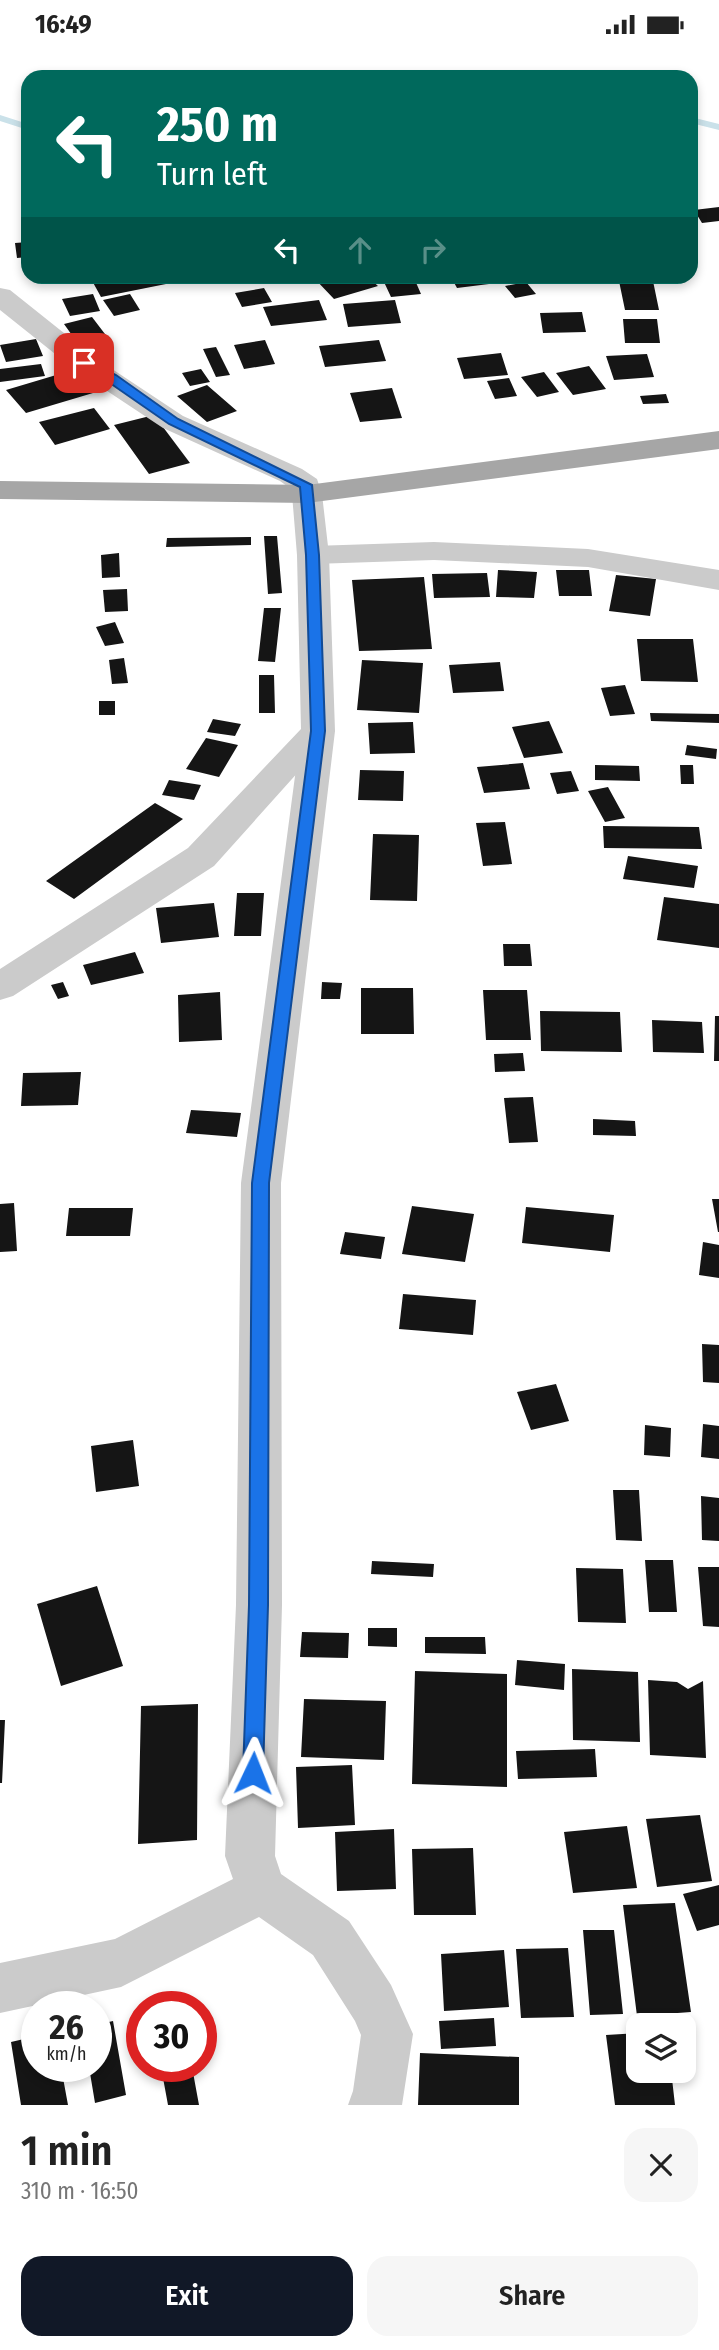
<!DOCTYPE html>
<html lang="en">
<head>
<meta charset="utf-8">
<style>
	body { margin:0; font-family:"Fira Sans Condensed",sans-serif; background:#f6f6f6; color:#222; height:100vh; display:flex; flex-direction:column; font-size:26px; white-space:nowrap }
	* { box-sizing:border-box; margin:0 }
	p { font-size:23px; color:#767676 }
	.icon { flex:none; width:38px; height:38px; fill:none; stroke:currentColor; stroke-width:2; stroke-linecap:round; stroke-linejoin:round }
	.map { position:relative; height:2056px; overflow:hidden }
	.details { display:flex; flex-direction:column; background:#fff; flex:1 }
	.details>* { flex:none }
	.banner { position:absolute; left:21px; top:21px; width:677px; height:214px; border-radius:21px; box-shadow:0 4px 10px #0003; background:#00695c; color:#fff; overflow:hidden }
	.fabs { position:absolute; left:626px; top:1964px; display:grid; gap:14px }
	.fabs a { display:grid; place-items:center; width:70px; height:70px; border-radius:14px; background:#fff; box-shadow:0 4px 10px #0003; font-size:35px }
	.speed { position:absolute; left:21px; top:1942px; display:flex; gap:14px; font-size:35px; font-weight:700; text-align:center }
	.speed>* { display:grid; place-content:center; width:91px; height:91px; border-radius:50%; background:#fff; box-shadow:0 4px 10px #0003; line-height:1 }
	.speed small { font-size:18px; font-weight:400 }
	.speed .limit { border:10px solid #d22; background:#fff; color:#111 }
	.pin { position:absolute; display:grid; place-items:center; width:60px; height:60px; color:#fff; margin:-30px; border-radius:14px; box-shadow:0 4px 10px #0006 }
	.me { position:absolute; width:77px; margin:-38px; rotate:2deg; stroke-linejoin:round; filter:drop-shadow(0 0 5px #0008) }
	.turn { display:flex; align-items:center; gap:24px; height:147px; padding:0 21px; font-size:32px }
	.turn .icon { width:91px; height:91px; stroke-width:2.5 }
	.turn b { display:block; font-size:49px; line-height:60px }
	.lanes { display:flex; align-items:center; height:66px; padding:0 21px; background:#0003; justify-content:center; gap:35px; direction:ltr }
	.lanes .off { opacity:.35 }
	.round { display:grid; place-items:center; flex:none; width:74px; height:74px; border-radius:21px; background:#f6f6f6 }
	.overview { display:flex; align-items:center; justify-content:space-between; height:119px; padding:0 21px }
	h1 { font-size:42px; font-weight:600; line-height:52px }
	.cta { display:flex; gap:14px; margin-top:auto; padding:14px 21px }
	.cta a { flex:1; height:80px; border-radius:21px; background:#111827; color:#fff; font-size:28px; font-weight:600; line-height:80px; text-align:center }
	.cta a+a { background:#f6f6f6; color:#222 }
	.status { display:flex; justify-content:space-between; align-items:center; height:49px; padding:0 35px; background:#fff; direction:ltr }
	.status svg { height:19px; fill:currentColor }
	.map>svg:first-child { display:block }
	.lines { fill:none; stroke-linecap:round; stroke-linejoin:round }
	.stream { fill:#cae1e9; fill-rule:evenodd }
	.building { fill:#151515 }
	.minor { fill:#cbcbcb; fill-rule:evenodd }
	.tertiary { fill:#cbcbcb; fill-rule:evenodd }
	.primary { fill:#a6a6a6; fill-rule:evenodd }
	.route { fill:#1a73e8; stroke:#114b97; stroke-width:2 }
</style>
</head>
<body>
<div class="status"><b>16:49</b><svg viewBox="0 0 49 12"><path d="M0 12V9h3v3zM5 12V6h3v6zM10 12V3h3v9zM15 12V0h3v12zM26 1h20v11H26zM47 4h2v5h-2z"/></svg></div>
<div class="map">
<svg width="719" height="2056" viewBox="0 0 719 2056">
	<rect width="100%" height="100%" fill="#fff"/>
	<g class="lines">
		<!-- stream -->
		<path class="stream" d="M0,66l28,9v6l-28,-9z
			M691,68l28,7v6l-28,-7z"/>
	</g>
	<!-- building -->
	<path class="building" d="M719,158v14l-17,2 -8,-13z
		M28,193v15l-11,1 -2,-15z
		M90,228h77l4,6 -70,14z
		M324,228h44l10,9 -44,13 -19,-20z
		M451,228h42l4,6 -40,5z
		M414,229l7,16 -30,3 -7,-15z
		M619,232h34l6,29h-34z
		M526,233l10,12 -21,4 -10,-12z
		M264,239l8,14 -30,5 -7,-14z
		M93,245l7,17 -30,5 -8,-17z
		M130,245l10,16 -26,6 -11,-16z
		M319,251l8,20 -56,6 -8,-19z
		M395,251l6,23 -53,4 -5,-23z
		M582,263l4,20 -43,1 -3,-20z
		M92,268l16,21 -29,7 -15,-21z
		M623,270h34l3,24h-35z
		M36,290l7,17 -37,6 -6,-17z
		M265,291l10,24 -31,5 -10,-24z
		M379,291l7,21 -61,6 -6,-21z
		M216,298l14,28 -14,2 -13,-28z
		M501,304l7,22 -44,4 -7,-21z
		M647,305l7,23 -40,3 -8,-24z
		M41,315l4,12 -45,6v-13z
		M589,317l17,23 -33,6 -17,-22z
		M201,320l9,13 -20,4 -8,-13z
		M73,321l20,23 -67,20 -20,-23z
		M544,323l15,20 -22,5 -16,-20z
		M509,329l8,18 -22,3 -8,-18z
		M207,336l30,26 -30,11 -30,-26z
		M392,339l10,30 -42,4 -10,-29z
		M666,345l3,9 -26,1 -3,-8z
		M94,359l16,21 -55,16 -16,-23z
		M154,366l36,48 -41,11 -35,-49z
		M264,487h13l5,57 -14,1z
		M251,488v8l-85,2 1,-9z
		M119,504l1,24 -18,1 -1,-23z
		M498,521l39,2 -3,26 -38,-1z
		M556,521h33l3,26h-33z
		M487,524l3,24 -56,1 -2,-24z
		M616,526l40,4 -6,37 -41,-5z
		M424,528l8,72 -73,2 -7,-71z
		M127,540l1,22 -23,1 -2,-22z
		M264,559h17l-6,54 -17,-1z
		M115,573l9,21 -19,3 -9,-19z
		M637,590h56l5,43 -57,-1z
		M124,609l4,25 -16,1 -3,-24z
		M362,611l61,3 -4,50 -62,-3z
		M500,613l4,29 -51,2 -4,-28z
		M259,626h15l1,38h-16z
		M625,636l10,29 -25,2 -9,-28z
		M99,652h16v14h-16z
		M650,664l69,1v9l-68,-2z
		M213,670l28,5 -6,12 -28,-4z
		M549,672l14,32 -39,5 -12,-31z
		M413,673l2,31 -45,1 -2,-31z
		M206,689l32,7 -19,32 -33,-8z
		M687,696l30,4 -1,10 -31,-4z
		M523,714l7,26 -46,4 -7,-26z
		M595,716l44,1 1,15 -45,-1z
		M680,716h13l1,19h-13z
		M360,721l44,1 -1,30 -45,-1z
		M571,722l8,20 -22,3 -7,-21z
		M169,731l32,5 -7,15 -32,-5z
		M608,738l17,31 -20,4 -17,-31z
		M155,754l28,16 -109,80 -28,-18z
		M505,773l7,42 -29,2 -7,-43z
		M603,777l96,1 3,22 -98,-1z
		M373,785l46,1 -2,66 -47,-1z
		M628,807l70,10 -4,22 -71,-9z
		M237,844h27l-3,43h-27z
		M664,848l55,7v44l-62,-8z
		M214,854l5,34 -58,6 -5,-35z
		M503,895h27l2,22h-28z
		M135,903l9,21 -53,12 -8,-20z
		M63,933l6,14 -11,3 -7,-14z
		M322,933l20,1 -2,16h-19z
		M361,939h52l1,46h-53z
		M483,941h44l4,50h-45z
		M220,943l2,48 -43,2 -1,-47z
		M540,962l80,1 2,40 -81,-1z
		M715,967h4v45h-5z
		M652,971l50,2 2,31 -51,-1z
		M523,1004l2,18 -30,1 -1,-18z
		M81,1023l-3,33 -57,1 2,-33z
		M533,1048l5,45 -29,1 -5,-45z
		M191,1061l50,3 -4,24 -51,-4z
		M593,1070l42,2 1,15 -43,-1z
		M712,1150h7v33h-1z
		M14,1154l3,48 -17,1v-48z
		M412,1157l62,8 -9,48 -63,-8z
		M526,1158l88,8 -4,37 -88,-9z
		M69,1159h64l-3,28h-64z
		M345,1183l40,5 -4,22 -41,-5z
		M703,1193l16,3v33l-20,-3z
		M403,1245l73,6 -3,35 -74,-6z
		M702,1295l17,1v38l-16,-1z
		M556,1335l13,37 -38,9 -14,-38z
		M703,1375l16,2v33l-18,-2z
		M645,1376l26,3 -1,29 -26,-2z
		M133,1391l6,46 -43,6 -5,-46z
		M613,1441h26l3,51 -26,-1z
		M701,1447l18,2v43l-17,-1z
		M645,1511h28l4,52h-28z
		M372,1512l62,3 -1,13 -62,-3z
		M698,1518h21v60l-16,-1z
		M576,1519l47,1 3,54 -48,-1z
		M97,1537l26,80 -62,20 -24,-82z
		M368,1579h29v19l-29,-1z
		M302,1583l47,1 -1,25 -48,-1z
		M425,1588h60l1,17 -61,-1z
		M517,1611l48,4 -1,26 -49,-5z
		M572,1620l66,3 2,70 -67,-2z
		M415,1622l92,3v113l-95,-3z
		M648,1631l29,2 11,7 15,-8 3,77 -56,-3z
		M304,1650l82,2 -2,59 -83,-3z
		M198,1655l-1,136 -59,4 3,-138z
		M0,1671h5l-3,63h-2z
		M595,1700l2,28 -79,2 -2,-28z
		M352,1716l3,60 -57,3 -2,-61z
		M700,1766l12,66 -55,6 -11,-68z
		M627,1777l10,62 -64,5 -9,-61z
		M394,1780l2,60 -59,2 -2,-59z
		M473,1799l3,67h-62l-2,-66z
		M719,1836v40l-22,6 -14,-37z
		M675,1854l16,109 -54,4 -14,-111z
		M583,1881h31l9,84 -33,1z
		M568,1899l6,69 -53,1 -5,-69z
		M504,1901l5,57 -65,4 -3,-57z
		M178,1944l3,14h-31l-1,-7z
		M494,1969l2,28 -55,3 -2,-28z
		M113,1972l13,74 -31,8 -6,-36h7v-42z
		M639,1984v37h32l4,35h-60l-9,-70z
		M37,1987v31h24l7,38h-47l-10,-63z
		M420,2004l99,4v48h-101z
		M161,2018h31l7,38h-31z"/>
	<g class="lines">
		<!-- minor -->
		<path class="minor" d="M0,239l10,2 84,67 89,59 119,53 15,10 5,15 -4,6 -11,3 -11,-3 -5,-11 -11,-8 -117,-53 -89,-59 -74,-59z
			M434,493l154,7 131,21v20l-131,-23 -154,-7 -121,4 -11,-2 -5,-7 5,-7 11,-2z
			M318,671l12,3 5,8 -54,452 1,422 -7,251 6,18 68,47 42,64 22,49 -11,71h-54l5,-14 8,-56 -6,-14 -42,-66 -54,-38 -138,70 -121,26v-50l115,-24 118,-60 -8,-23 11,-251 5,-422 60,-452 5,-8z"/>
		<!-- tertiary -->
		<path class="tertiary" d="M307,436l11,3 4,6 7,61 6,176 -121,135 -201,130 -13,4v-31l188,-121 113,-119 -4,-174 -5,-61 4,-6z"/>
		<!-- primary -->
		<path class="primary" d="M719,382v18l-412,54 -307,-4v-18l307,4z"/>
	</g>
	<!-- route -->
	<path class="route" d="M79,312h9l28,14 62,44 134,66 7,70 6,176 -56,452 -1,422 -5,168 -3,6 -7,3 -7,-3 -3,-6 6,-168 3,-422 59,-452 -5,-176 -6,-68 -131,-63 -62,-43 -28,-15z"/>
</svg>
<div class="fabs">
<a><svg class="icon" aria-label="layers" viewBox="0 0 24 24"><path d="M12 4l9 5-9 5-9-5zM3 14l9 5 9-5"/></svg></a>
</div>
<div class="speed"><div>26<small>km/h</small></div><div class="limit">30</div></div>
<div class="pin" style="left:84px;top:314px;background:#d93025"><svg class="icon" aria-label="arrive" viewBox="0 0 24 24"><path d="M6 21V4h12l-3 4 3 4H6"/></svg></div>
<svg class="me" style="left:253px;top:1724px" viewBox="-20 -20 40 40"><path d="M0-17L14 15 0 8-14 15z" fill="#1a73e8" stroke="#fff" stroke-width="4"/></svg>
<div class="banner">
<div class="turn"><svg class="icon" aria-label="left" viewBox="0 0 24 24"><path d="M17 20v-9H6M10 6l-5 5 5 5"/></svg><div><b>250 m</b>Turn left</div></div>
<div class="lanes"><svg class="icon" aria-label="left" viewBox="0 0 24 24"><path d="M17 20v-9H6M10 6l-5 5 5 5"/></svg><svg class="icon off" aria-label="ahead" viewBox="0 0 24 24"><path d="M12 20V5M6 11l6-6 6 6"/></svg><svg class="icon off" aria-label="right" viewBox="0 0 24 24"><path d="M7 20v-9h11M14 6l5 5-5 5"/></svg></div>
</div>
</div>
<section class="details">
<div class="overview"><div><h1>1 min</h1><p>310 m · 16:50</p></div><a class="round"><svg class="icon" aria-label="close" viewBox="0 0 24 24"><path d="M6 6l12 12M18 6L6 18"/></svg></a></div>
<div class="cta"><a>Exit</a><a>Share</a></div>
</section>
</body>
</html>
